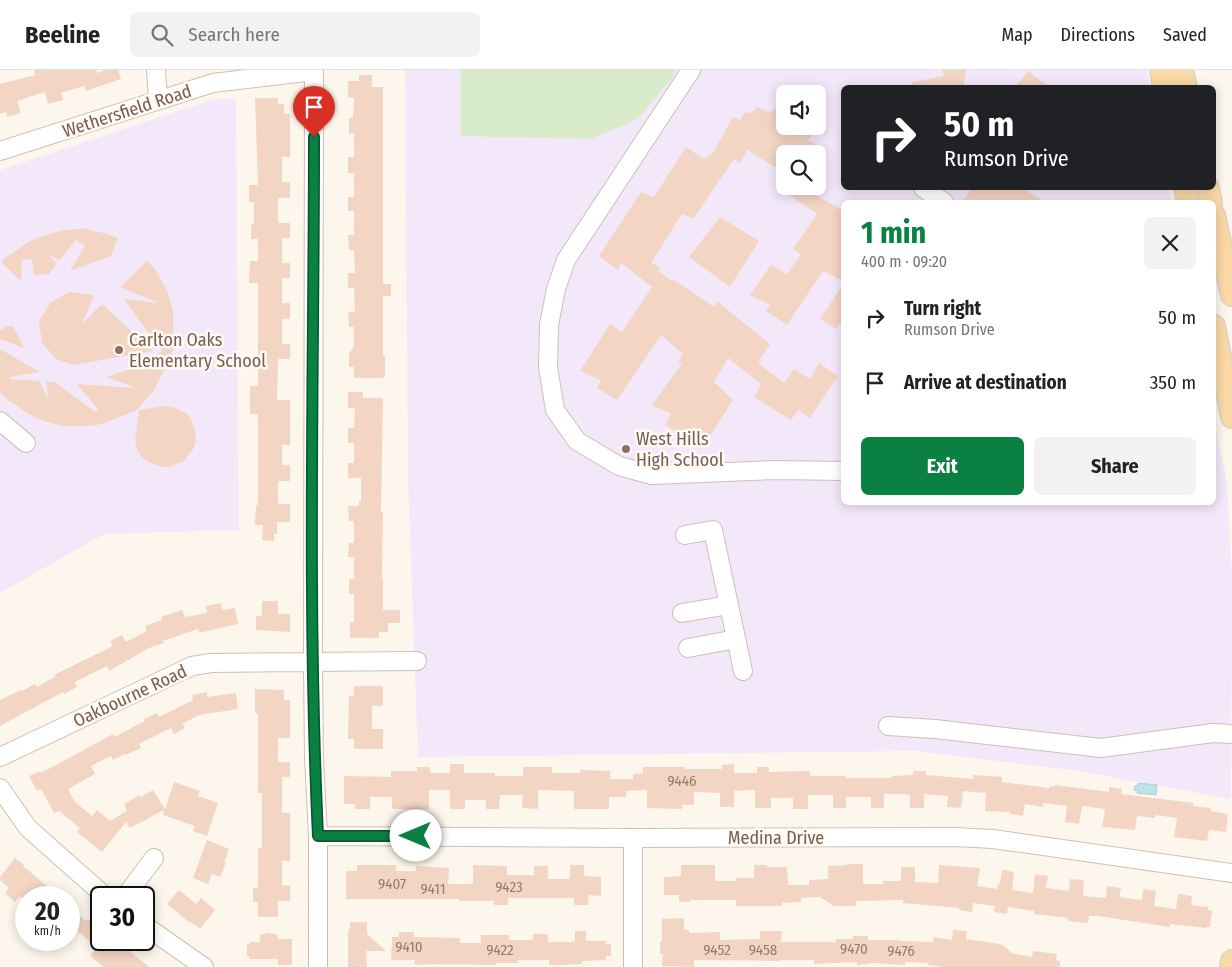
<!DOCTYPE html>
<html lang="en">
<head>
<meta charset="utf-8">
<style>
	body { margin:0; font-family:"Fira Sans Condensed",sans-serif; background:#f2f2f2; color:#222; height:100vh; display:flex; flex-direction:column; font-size:19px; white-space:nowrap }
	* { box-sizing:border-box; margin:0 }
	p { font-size:16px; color:#767676 }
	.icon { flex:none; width:28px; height:28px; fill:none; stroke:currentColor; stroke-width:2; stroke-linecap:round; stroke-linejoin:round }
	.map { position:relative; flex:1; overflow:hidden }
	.drawer { position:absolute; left:841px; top:130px; width:375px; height:305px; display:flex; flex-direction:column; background:#fff; border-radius:8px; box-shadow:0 2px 12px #0003 }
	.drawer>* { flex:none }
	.guide { position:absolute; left:841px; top:15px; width:375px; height:105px; border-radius:8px; box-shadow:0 2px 12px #0003; background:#202124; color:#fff; overflow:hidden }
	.buttons { position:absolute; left:776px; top:15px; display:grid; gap:10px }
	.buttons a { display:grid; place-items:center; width:50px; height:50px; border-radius:8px; background:#fff; box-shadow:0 2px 12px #0003; font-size:25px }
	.speed { position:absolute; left:15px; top:816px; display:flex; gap:10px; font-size:25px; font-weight:700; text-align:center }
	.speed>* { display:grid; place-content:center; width:65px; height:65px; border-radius:50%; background:#fff; box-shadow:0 2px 12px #0003; line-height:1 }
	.speed small { font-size:12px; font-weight:400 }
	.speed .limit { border:2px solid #111; border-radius:8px; background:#fff; color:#111 }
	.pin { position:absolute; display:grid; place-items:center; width:42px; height:42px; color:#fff; margin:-51px -21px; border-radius:50% 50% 50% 0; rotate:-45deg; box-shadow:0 0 5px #0007 }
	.pin .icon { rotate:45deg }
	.me { position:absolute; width:55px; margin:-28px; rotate:270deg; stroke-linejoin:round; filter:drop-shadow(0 0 4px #0008) }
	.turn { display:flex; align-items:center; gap:18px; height:105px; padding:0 20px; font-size:22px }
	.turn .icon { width:65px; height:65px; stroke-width:2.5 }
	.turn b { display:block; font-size:35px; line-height:42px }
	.round { display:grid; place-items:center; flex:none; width:52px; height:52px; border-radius:8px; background:#f2f2f2 }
	.headline { display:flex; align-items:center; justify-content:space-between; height:85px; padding:0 20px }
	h1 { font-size:30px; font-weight:700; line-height:38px; color:#0b8043 }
	.action { display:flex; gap:10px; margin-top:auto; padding:10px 20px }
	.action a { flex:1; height:58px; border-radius:8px; background:#0b8043; color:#fff; font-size:20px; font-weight:700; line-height:58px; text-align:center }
	.action a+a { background:#f2f2f2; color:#222 }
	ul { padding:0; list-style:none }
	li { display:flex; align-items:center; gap:15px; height:65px; padding:0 20px }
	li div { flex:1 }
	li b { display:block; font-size:19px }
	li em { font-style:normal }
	header { display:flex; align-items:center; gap:30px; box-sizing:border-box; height:70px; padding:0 25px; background:#fff; border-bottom:1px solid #e0e0e0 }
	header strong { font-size:24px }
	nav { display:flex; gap:28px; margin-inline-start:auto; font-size:18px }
	.search { width:350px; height:45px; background:#f2f2f2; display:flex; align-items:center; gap:12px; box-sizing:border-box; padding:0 18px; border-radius:8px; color:#767676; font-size:19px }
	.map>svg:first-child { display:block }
	.education { fill:#f3e8fa; fill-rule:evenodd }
	.green { fill:#d8ecc9 }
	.water { fill:#bfe3e8; stroke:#a5d3da }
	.building { fill:#f3d5c3 }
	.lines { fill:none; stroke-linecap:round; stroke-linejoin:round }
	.minor-casing { stroke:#d1beb0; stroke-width:20 }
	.major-casing { stroke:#dad1cd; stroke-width:24 }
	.minor { stroke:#fff; stroke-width:18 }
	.major { stroke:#fbd9a5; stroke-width:21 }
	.route-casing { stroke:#07532c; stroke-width:12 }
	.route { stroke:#0b8043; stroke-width:9 }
	.education-dot { fill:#8d6e63; stroke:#fffaf3; stroke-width:2 }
	.labels { text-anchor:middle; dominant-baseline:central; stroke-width:5; stroke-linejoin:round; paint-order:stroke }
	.number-label { font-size:15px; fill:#987a6a }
	.street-label { font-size:18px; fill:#7a5c4d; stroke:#fffaf3 }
	.education-label { font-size:18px; fill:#785e54; stroke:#fffaf3; text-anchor:start }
</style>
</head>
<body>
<header>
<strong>Beeline</strong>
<div class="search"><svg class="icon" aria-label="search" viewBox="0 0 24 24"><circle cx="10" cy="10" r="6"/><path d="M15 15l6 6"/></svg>Search here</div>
<nav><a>Map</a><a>Directions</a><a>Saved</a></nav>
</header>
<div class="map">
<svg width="1232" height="897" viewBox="0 0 1232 897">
	<rect width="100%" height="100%" fill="#fdf6ec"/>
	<!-- education -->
	<path class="education" d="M405,0h742l3,17 -306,1v100h324l3,14h-327v300h370v-82l13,63 5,92 -1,224 -152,-28 -163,-20 -498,6 -10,-278zM785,24h33v32h-33zM785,84h33v32h-33z
		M214,29h22l3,431 -135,4 -104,59v-423z"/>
	<!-- green -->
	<path class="green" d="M461,0h215l-1,4 -37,45 -48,20 -129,-3z"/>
	<!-- water -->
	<path class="water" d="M1138,713l19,2 -1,10 -19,-2 1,-2 -4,-1 1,-4h3z"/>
	<!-- building -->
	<path class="building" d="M34,0h62l1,3 9,-3h12l3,9 -35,12 -2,-5 -23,7 2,7 -15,4 -3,-12 -28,9 4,12 -14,4 -1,-5 -6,2v-30l35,-9z
		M942,0h24l-3,18h-51v-6l32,-6z
		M1028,1l22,17h-35z
		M359,5h13v12h11v197h8v12h-8v60h2v20l-2,2h-29v-11h-5v-13l5,-8v-19h-5l-1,-15h7l-1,-24h-6v-15h7l-1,-23h-5l-1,-15h6v-24h-6v-14h6v-24h-6v-16h6v-24l-5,1v-16h4l1,-20 -6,-1v-16h11z
		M255,28h23v6h6v10h6v43h-8v25h8v16h-12v25h12v15h-8v25h8v15h-8v25h8v16h-8v25h8v15h-12l-1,41h13v45h-8v20h8v16h-12v23h12v18h-13v12h-3v7l-12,-1 1,-15h-8l1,-20h2v-91h-8v-28h8v-103h-9l1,-22h8v-22h-7v-14l3,-1v-22h-5v-17h9z
		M778,36l7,5v15h23l7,5 -7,9 11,6 -5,8h-29v19l-38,-23 -7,13 -6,-4 -41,60 -11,-5 -31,49 9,4 -2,4 14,10 1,-2 41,28 4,-5 52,42 -12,19 26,20 10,-14 16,10 9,-16 19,13 -28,42 -12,-8 -7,10 -37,-23 7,-13 -33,-26 -14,24 19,18 -23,36 -22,3 -23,-14 6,-11 -19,-9 30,-41 -4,-2 5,-8 -22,-19 -44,65 -20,-12 4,-8 -21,-9 30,-47 12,8 30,-45 -31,-24 -3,7 -19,-14 42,-64 13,5 32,-50 18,12 9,-6 20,-36 7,3 5,-8 5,1 8,-6 12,6z
		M777,116h41l-5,8 31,17v70l-21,-10 -36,54 -21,-14 4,-6 -20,-10 21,-30 16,9 14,-20 -8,-5 24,-35z
		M972,118h50l23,14h-83z
		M720,147l39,24 -29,46 -41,-30z
		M86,158l-1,1 23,5 10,4 -7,18 -41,15 15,-25 -9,-6 -16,20 -12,-5 9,8 -8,11 -15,1 -2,-16 -10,1 -1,21 -19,-18 2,-2h-3l27,-19 11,-5 21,-6z
		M147,191l7,7 13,22 6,22v29l4,-3 -8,22 -15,30 -17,20 -35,14 -12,2h-27l-13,-3 -16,-6 -25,-16 -8,-7 -1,-2v-43l40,23 -30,5v2l29,2 10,20 -3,-19h9l40,30 3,-3 -21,-25 56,4 1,-1 -28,-10 49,-16 -1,-3 8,-7 -38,-52 34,4 -37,-16z
		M844,213v44l-5,-4 -2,6 -17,-10z
		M69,222l25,3 -12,29 20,-20 51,47 -80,14 -17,-6 -14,-16 -3,-22 12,-19z
		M8,256h5l11,22 -24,-9v-9z
		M348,322h15v6h20l-2,114h2l-1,66h1v32h17v13h-12v9h-9v6h-29v-16h4v-28h-5v-15h5v-22h-6l1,-14h5v-22h-5l-1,-15h11v-5h2v-23h-13v-15h6v-20h-6v-15h6l1,-20h-7z
		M163,336l13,2 10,5 5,6 4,12 1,9 -2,8 -10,13 -15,6h-7l-15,-6 -7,-6 -3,-6 -2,-9 4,-30z
		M262,531h16v13h12v18l-34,-2v-14h6z
		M221,533l1,7 13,-2 3,16 -39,9 -1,-4 -35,12 1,2 -15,5 -40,23 -2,-5 -32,16 2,5 -13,7 -1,-2 -63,34v-26l21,-10 1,1 13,-7 2,3 18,-10 -1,-2 59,-29 -3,-5 12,-6 4,7 21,-11 -2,-5 17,-6 -1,-3 21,-7 3,7 22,-4 -1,-7z
		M354,616h29v20h-11v23h11v20h-29v-10h-6l1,-43h5z
		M255,619l29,1v10h6v38h-12v24h12v15h-8v36h8v48h-8v24l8,1v15h-12v16h-20v-15h-5v-14h5v-40h4v-55h-4v-79h-2l-1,-5z
		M207,622v5l29,-4 2,16 -39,6 -17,9 3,4 -11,6 -3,-6 -32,16 2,4 -15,7 -1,-1 -12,6 -2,-4 -20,10 4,8 -27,15 7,13 17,14 5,-6 13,11 17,-10 -3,-7 16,-9 1,2 12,-7 12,19 9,-27 26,9 -2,5 20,7 -11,33 -14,-5 2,-5 -32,-11 1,-5 -34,18 -4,-6 -24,30 -25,-20 3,-4 -21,-17 -5,2 -13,-24 -4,2 -8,-15 11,-5 1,2 72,-39 1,3 31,-16 -1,-2 13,-6 2,4 34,-17 -1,-5z
		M450,694h14v9h31v3h28v-9h29v6h28v-3l30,1v8h23v-5l10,-1v-6h42v2h37v-4l12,-1v9h23v-6h12v5l41,-1v5h35l1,2h46v-2l21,-1v-4h13v4l47,4v-4l29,2v5l48,6v-2l5,1v-2l54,7v-5l13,2 -1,5 72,9v3l18,2v3l17,3 -2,18 -17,-2 -2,11 -33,-4 3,-19 -22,-3v3l-18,-2 -2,14 -33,-3 3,-18 -23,-3 -3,18 -14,-2 2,-16 -24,-3v4l-18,-3 -2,12 -13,-2v-2l-25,-1 1,-18 -23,-2 -2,17 -14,-1 1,-11 -24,-2v14h-14v-13l-6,-1h-20v14h-13v-11h-25v11h-13v-13h-25v14h-15v-11h-22v10h-16v-18l-21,1v16h-14v-14l-26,-1v13h-12v4l-35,-1v-18l-21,1v6h-17v12h-35v-18l-36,-1v19l-16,-1 1,-13h-23l-1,14h-13v-9h-21v9h-15v-19h-21v19h-37v-12h-22v12h-15v-5h-11v-28l47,1v-6h26v-4h13v6h20z
		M207,770l22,9 -5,13 2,1 -6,14 -8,-3 -4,10 -15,-6z
		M15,788l9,7 -1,1 38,32h-39l-2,-2 -5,6 -10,-9 4,-5 -9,-8v-3z
		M847,794h16v20h20v-3h18v-14h14v15l23,1 1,-18 41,3 -3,18 20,3 1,-5h2l2,-14 12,2 -2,18 21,3 2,-19 13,2 -2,12 23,3 1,-12 14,1 -1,16 23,2 1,-12 14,2 -2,9 23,3 1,-11 13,2 -2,15 22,3 2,-15 14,2 -1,9 17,2v3l4,1 -2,16h-4v1l-36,-4v3l-72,-11h-9l-1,7 -20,-2v-3l-34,-4v-3l-26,-4 -1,7 -13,-2 1,-6 -22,-3 -1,9 -13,-2v-2l-56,-5v-3l-46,1 -2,5h-21l-14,-9 -19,1v4l-19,1v3h-46v-6h-46v2h-11v-7h-15v-18l17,-1v-11h34v16h21v-3h18v-13h13v2h20l1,18h21v-5l19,-1v-13l19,-1z
		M357,795h39v6h20v-5l33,2 -1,16h25v-19l34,1v9h27v-9h14v13h22v-14h14v11l17,1v19l-12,-1 -1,10h-14v-7h-66v7h-14v-4h-35v-2h-113v-28h11z
		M179,820l17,14 5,-6 14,12 -15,19 -9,-7 -1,1 -23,-19z
		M69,837l17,14 2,-2 13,10v11h15l33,27h-45l-14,-11 7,-9 -28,-22z
		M684,848v12h5v3l31,-1v8l40,-1v-8h22l-1,11h55v-3h17v-3h15v4h31v1l34,1 1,-5 18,3 1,-10 14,1 -1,8 34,5 7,4 4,5 21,4 1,-6 24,3 -1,6 4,1v6h-116l-16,-2v-2l-23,-1v3l-32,-2 -16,2v-3l-43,2v-4h-33v1l-87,-1v7l-32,-1 1,-12h-3v-12h2v-23z
		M350,852h17v12l19,17h-20l1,16h-19v-37l2,-2z
		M575,861h11v10h20v3h5v12h-5v4l-24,1v3l-19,1h-14v-5h-31v3h-22v2l-66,-1 -9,1 -7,-1 1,-4h-24l1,-23h7v-5h15v5l46,1v5h21v-8h28v5h24v-6h15v8h22l5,-1z
		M269,863l9,2v4h14v26h-14v-6h-29v-3h-2v-12h3v-2h10v-7z"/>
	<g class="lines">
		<defs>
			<path id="minor" d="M156,0l2,30
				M314,0l-1,593 1,94 4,79v131
				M691,0l-125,190 -10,29 -7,36 -1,42 7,43 22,31 42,25 33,9 122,-5 70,1
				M0,81l213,-68 101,-12
				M923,118l21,14
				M0,351l26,22
				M685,465l28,-5 30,141
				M682,543l47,-8
				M688,578l48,-9
				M888,656l47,3 166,19 112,-15 19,1
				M0,687l192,-91 19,-3 206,-2
				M0,718l28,40 79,70
				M318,766l315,2 322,-1 38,2 239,34
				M633,768v129
				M124,828l30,-40
				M144,855l60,42"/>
			<path id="major" d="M1161,0l3,18
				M1182,0l4,18
				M1185,118l3,14
				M1208,118l3,14
				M1214,145l18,80
				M1214,256l18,91
				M1231,897l1,-6"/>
		</defs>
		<!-- minor casing -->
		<use href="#minor" class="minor-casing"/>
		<!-- major casing -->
		<use href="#major" class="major-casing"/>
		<!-- minor -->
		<use href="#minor" class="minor"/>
		<!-- major -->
		<use href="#major" class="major"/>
	</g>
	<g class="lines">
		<defs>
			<path id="route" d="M314,67c0,233 -7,466 4,699h98"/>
		</defs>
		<!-- route casing -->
		<use href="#route" class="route-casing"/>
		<!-- route -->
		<use href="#route" class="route"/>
	</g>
	<!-- markers -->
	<g class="education-dot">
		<circle cx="119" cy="280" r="5"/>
		<circle cx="626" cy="379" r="5"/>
	</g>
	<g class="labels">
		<!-- number labels -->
		<g class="number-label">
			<text x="682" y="711">9446</text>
			<text x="392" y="814">9407</text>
			<text x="509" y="817">9423</text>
			<text x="433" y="819">9411</text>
			<text x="409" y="877">9410</text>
			<text x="854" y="879">9470</text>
			<text x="500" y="880">9422</text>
			<text x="717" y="880">9452</text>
			<text x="763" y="880">9458</text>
			<text x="901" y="881">9476</text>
		</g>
		<!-- street labels -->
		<g class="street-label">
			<text transform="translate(127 41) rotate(-18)">Wethersfield Road</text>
			<text transform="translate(130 626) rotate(-25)">Oakbourne Road</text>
			<text x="776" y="768">Medina Drive</text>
		</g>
		<!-- education labels -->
		<g class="education-label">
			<text x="129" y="270">Carlton Oaks<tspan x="129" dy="21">Elementary School</tspan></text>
			<text x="636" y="369">West Hills<tspan x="636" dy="21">High School</tspan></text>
		</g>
	</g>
</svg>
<div class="buttons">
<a><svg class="icon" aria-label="sound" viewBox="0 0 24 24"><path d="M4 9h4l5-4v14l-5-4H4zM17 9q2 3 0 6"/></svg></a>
<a><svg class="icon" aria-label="search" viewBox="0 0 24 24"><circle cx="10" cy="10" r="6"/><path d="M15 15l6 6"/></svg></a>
</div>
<div class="speed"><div>20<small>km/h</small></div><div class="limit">30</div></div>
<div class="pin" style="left:314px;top:67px;background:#d93025"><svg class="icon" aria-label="arrive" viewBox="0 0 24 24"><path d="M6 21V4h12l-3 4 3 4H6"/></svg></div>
<svg class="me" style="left:416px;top:766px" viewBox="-20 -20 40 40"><circle r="19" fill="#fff"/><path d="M0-13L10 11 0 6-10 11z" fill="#0b8043"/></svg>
<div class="guide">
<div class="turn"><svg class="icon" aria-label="right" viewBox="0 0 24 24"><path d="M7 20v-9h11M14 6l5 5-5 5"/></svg><div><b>50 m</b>Rumson Drive</div></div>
</div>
<section class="drawer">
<div class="headline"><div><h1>1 min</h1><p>400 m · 09:20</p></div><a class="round"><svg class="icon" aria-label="close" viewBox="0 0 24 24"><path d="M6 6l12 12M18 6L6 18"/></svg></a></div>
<ul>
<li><svg class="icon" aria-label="right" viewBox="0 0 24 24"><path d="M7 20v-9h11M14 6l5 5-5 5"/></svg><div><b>Turn right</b><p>Rumson Drive</p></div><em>50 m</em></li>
<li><svg class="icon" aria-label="arrive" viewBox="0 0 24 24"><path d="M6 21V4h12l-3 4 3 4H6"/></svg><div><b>Arrive at destination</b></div><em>350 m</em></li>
</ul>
<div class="action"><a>Exit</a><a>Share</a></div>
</section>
</div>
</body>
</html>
